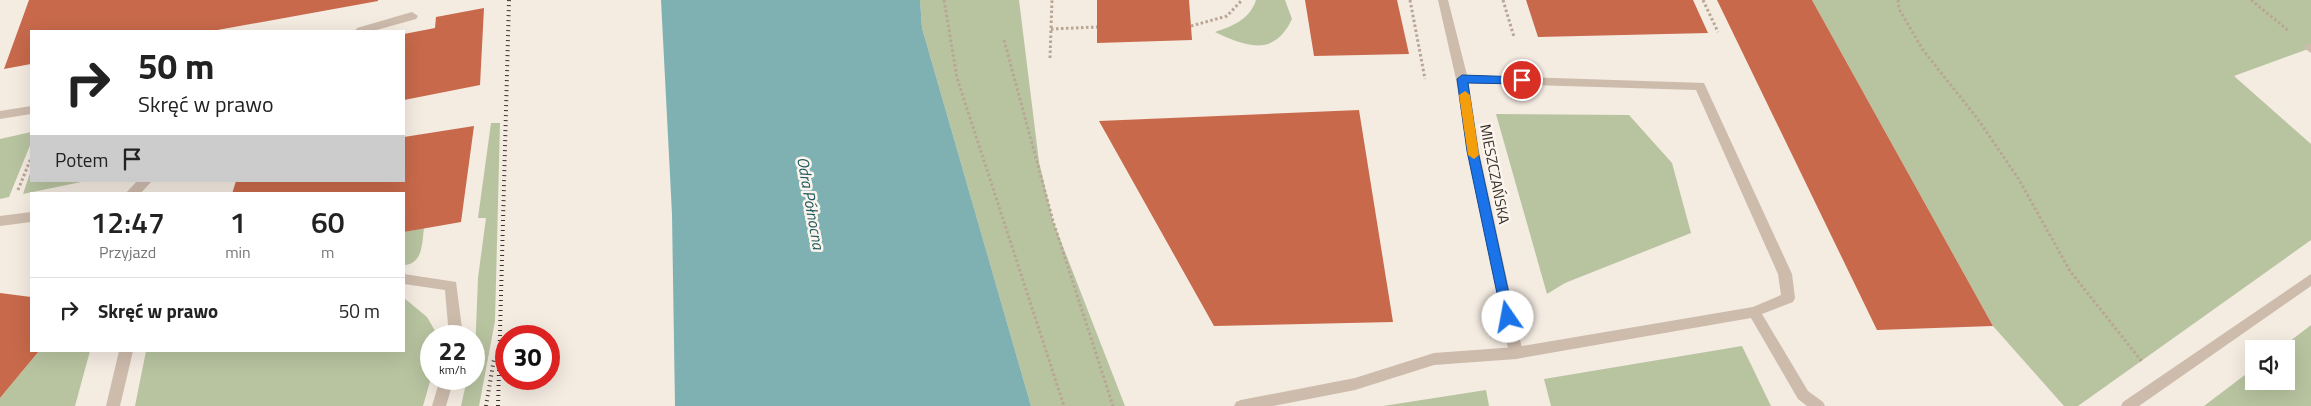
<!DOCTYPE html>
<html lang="pl">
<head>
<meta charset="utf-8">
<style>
	body { margin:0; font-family:"Titillium Web",sans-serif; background:#f2f2f2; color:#222; height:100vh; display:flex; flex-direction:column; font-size:19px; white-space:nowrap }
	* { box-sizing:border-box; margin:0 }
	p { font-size:16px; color:#767676 }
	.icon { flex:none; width:28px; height:28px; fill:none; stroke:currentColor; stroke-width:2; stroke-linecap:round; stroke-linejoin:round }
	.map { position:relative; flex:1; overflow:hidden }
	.side { position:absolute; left:30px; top:192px; width:375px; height:160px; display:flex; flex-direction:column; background:#fff; border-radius:0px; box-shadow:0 5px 20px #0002 }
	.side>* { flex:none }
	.top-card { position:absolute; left:30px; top:30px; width:375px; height:152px; border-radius:0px; box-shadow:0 5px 20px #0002; background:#fff; color:#222; overflow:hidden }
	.buttons { position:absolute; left:2245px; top:340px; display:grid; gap:10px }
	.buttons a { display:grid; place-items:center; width:50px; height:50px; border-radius:0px; background:#fff; box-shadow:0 5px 20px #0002; font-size:25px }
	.speed { position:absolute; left:420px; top:325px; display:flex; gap:10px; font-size:25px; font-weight:700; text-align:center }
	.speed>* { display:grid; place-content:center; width:65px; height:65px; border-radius:50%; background:#fff; box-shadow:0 5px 20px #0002; line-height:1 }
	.speed small { font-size:12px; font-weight:400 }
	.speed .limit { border:8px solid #d22; background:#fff; color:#111 }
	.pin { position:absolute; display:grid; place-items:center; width:42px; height:42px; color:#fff; margin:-21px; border:2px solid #fff; border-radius:50%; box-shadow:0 1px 5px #0007 }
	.me { position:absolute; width:55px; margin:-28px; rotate:348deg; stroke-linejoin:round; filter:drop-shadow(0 0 4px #0008) }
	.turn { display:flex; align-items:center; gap:18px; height:105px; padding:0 25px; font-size:22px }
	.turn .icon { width:65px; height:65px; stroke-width:2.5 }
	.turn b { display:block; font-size:35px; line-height:42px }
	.then { display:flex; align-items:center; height:48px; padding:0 25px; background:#0003; gap:10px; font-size:19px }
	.eta { display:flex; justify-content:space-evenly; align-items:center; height:85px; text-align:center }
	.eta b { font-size:30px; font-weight:600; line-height:35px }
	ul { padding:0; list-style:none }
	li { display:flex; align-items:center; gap:15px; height:65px; padding:0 25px; border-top:1px solid #e0e0e0 }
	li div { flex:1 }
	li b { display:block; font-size:19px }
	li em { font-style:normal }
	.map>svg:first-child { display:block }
	.green { fill:#b8c4a0 }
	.water { fill:#7fb0b2 }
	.building { fill:#c8694b }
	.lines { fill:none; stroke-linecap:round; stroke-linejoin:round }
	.path { stroke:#b9a596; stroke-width:3; stroke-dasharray:2.5 2.5; stroke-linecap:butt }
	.service { fill:#cdbbac; fill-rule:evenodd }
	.minor { fill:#cdbbac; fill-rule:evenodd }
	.rail { stroke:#3b302b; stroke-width:4; stroke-dasharray:1 4; stroke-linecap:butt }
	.route { fill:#1a73e8; stroke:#114b97 }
	.slow { fill:#f59e0b }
	.labels { text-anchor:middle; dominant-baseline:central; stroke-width:5; stroke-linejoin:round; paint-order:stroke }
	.street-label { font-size:15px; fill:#3b302b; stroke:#fbf5ee }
	.water-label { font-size:16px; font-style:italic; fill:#1f5a5e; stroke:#fbf5ee }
</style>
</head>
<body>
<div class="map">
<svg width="2311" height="406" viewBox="0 0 2311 406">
	<rect width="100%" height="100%" fill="#f4ebe1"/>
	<!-- green -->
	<path class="green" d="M920,0h99l20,162 14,59 72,185h-94l-109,-378z
		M1256,0h29l7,19c-18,38 -45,28 -77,13 18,-6 35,-13 41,-32z
		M1812,0h499v48l-77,28 77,68v96l-233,166h-14l-71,-80z
		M1496,114l133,1 43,48 19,70 -126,50 -18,11z
		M491,123h9l-5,198 -16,85h-18l6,-27h7l4,-101 8,-60h-8z
		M31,132v11l-22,54 -9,2v-60z
		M31,170v11h55l-63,13z
		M424,228c-2,15 -1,36 -20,37v-33z
		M404,298l23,19 11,19h-7v42l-8,28h-288l11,-55h258z
		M2311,325v81h-107l50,-38v13h32v-32h-6z
		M1742,346l29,60h-220l-7,-27z
		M39,351h51l-15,55h-75v-8z
		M1486,390l3,16h-106z"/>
	<!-- water -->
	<path class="water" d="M661,0h259l2,28 109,378h-356l-3,-192z"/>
	<!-- building -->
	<path class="building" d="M29,0h349v1l-166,30h-181v33l-27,5z
		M1097,0h92l3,40 -95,3z
		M1305,0h92l12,54 -95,2z
		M1526,0h167l15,33 -170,4z
		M1717,0h95l181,326 -116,4z
		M484,8l-4,77 -76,15v-66l31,-6 1,-11z
		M1359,110l34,212 -179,4 -115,-205z
		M474,126l-13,96 -57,10v-38h-172l4,-13h168v-44z
		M0,293l31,4v54h8l-39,47z"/>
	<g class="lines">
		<!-- path -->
		<path class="path" d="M944,0l13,78 107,328
			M1410,0l15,79
			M1503,0l11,37
			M1703,0l15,32
			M1898,0l1,9 24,41 54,68 41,60 52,93 73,92
			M2251,0l38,31
			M1191,26l36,-10 15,-16
			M1051,29l46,-2
			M1004,40l49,181 60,185
			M1050,58l2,-58
			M18,190l13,-32"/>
		<!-- service -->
		<path class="service" d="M412,12l6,4 -2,3 -43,12h-18l2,-3z
			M2311,44v9l-7,-5 2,-3z
			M1462,75l242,8 88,191 3,24 -2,4 -31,12 46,77 15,11 2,4h-18l-9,-7 -47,-81 -235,41 -82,6 -79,25 -82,16h-39l2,-4 5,-2 114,-22 79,-25 82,-6 237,-40 28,-12 -3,-21 -82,-184 -234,-7 -6,-4z
			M31,106v8l-31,5v-8z
			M137,181h15l-12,13h-15z
			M31,212v10l-31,4v-10z
			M404,274l52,8 7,54h-14l-4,-46 -41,-6z
			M2311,274v12l-172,120h-18l2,-4z
			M119,351h14l-13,55h-14z
			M440,379h14l-8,27h-14z"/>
		<!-- minor -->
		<path class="minor" d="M1438,0h10l20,79 11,72 44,202 -2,4 -5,2 -5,-2 -2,-4 -42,-202 -11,-72z"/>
		<!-- rail -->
		<path class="rail" d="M486,406l8,-47
			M498,406l11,-406"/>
	</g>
	<!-- route -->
	<path class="route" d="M1462,75l60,2 5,3 -5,4 -54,-1 10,68 36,166 -6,5 -6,-5 -35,-166 -10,-72z"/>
	<!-- slow -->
	<path class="slow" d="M1465,91l5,4 9,60 -5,4 -6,-4 -9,-60z"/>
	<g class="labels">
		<!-- street labels -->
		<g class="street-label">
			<text transform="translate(1495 174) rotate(79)">MIESZCZAŃSKA</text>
		</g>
		<!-- water labels -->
		<g class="water-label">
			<text transform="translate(811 203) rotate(80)">Odra Północna</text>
		</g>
	</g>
</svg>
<div class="buttons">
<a><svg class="icon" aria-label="sound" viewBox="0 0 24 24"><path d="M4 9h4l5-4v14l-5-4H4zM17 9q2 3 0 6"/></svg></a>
</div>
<div class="speed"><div>22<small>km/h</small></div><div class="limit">30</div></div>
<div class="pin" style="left:1522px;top:80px;background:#d93025"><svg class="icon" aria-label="arrive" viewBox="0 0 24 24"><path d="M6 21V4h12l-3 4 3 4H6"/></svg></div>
<svg class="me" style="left:1508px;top:317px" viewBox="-20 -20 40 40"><circle r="19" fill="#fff"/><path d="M0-13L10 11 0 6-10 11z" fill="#1a73e8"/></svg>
<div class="top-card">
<div class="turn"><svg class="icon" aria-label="right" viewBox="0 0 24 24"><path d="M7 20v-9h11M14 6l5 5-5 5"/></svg><div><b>50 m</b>Skręć w prawo</div></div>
<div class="then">Potem<svg class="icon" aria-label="arrive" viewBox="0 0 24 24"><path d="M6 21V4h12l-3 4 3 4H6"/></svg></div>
</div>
<section class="side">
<div class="eta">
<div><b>12:47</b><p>Przyjazd</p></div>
<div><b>1</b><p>min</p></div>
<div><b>60</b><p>m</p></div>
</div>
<ul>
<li><svg class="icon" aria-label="right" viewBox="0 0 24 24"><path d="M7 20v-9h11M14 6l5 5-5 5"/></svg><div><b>Skręć w prawo</b></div><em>50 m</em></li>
</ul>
</section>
</div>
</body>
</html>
